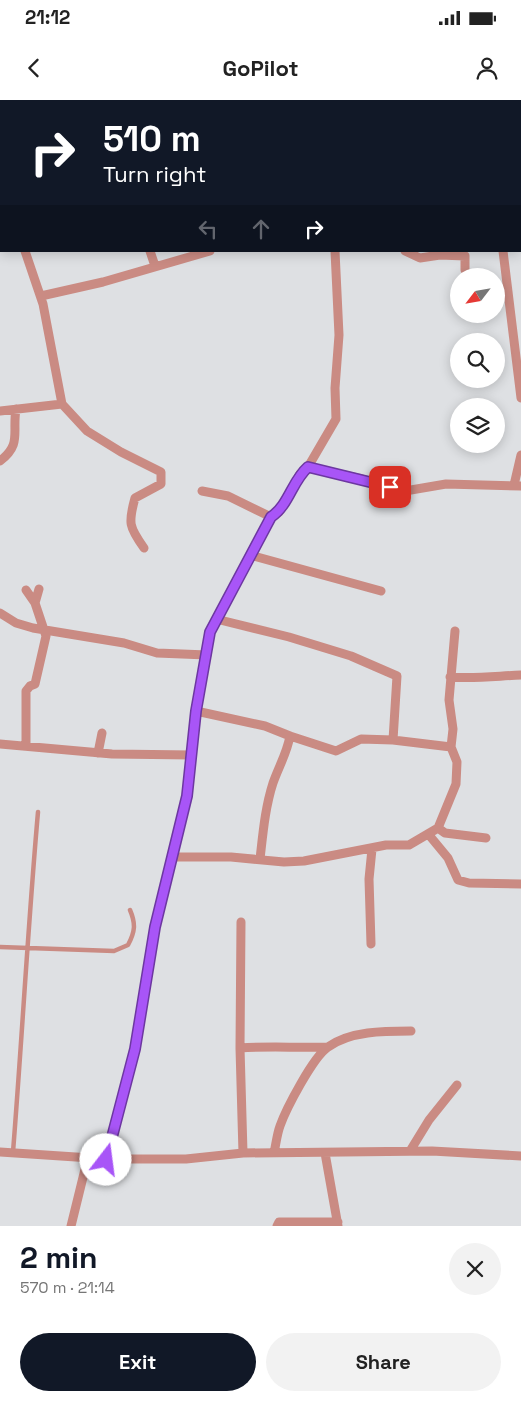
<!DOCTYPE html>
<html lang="en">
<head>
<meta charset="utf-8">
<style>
	body { margin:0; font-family:"Space Grotesk",sans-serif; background:#f2f2f2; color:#222; height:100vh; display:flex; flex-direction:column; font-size:19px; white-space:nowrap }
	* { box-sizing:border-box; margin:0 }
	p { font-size:16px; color:#767676 }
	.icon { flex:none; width:28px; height:28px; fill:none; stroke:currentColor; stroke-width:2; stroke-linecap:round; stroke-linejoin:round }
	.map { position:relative; height:1126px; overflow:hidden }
	.side { display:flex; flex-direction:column; background:#fff; flex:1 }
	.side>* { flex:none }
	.hud { position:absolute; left:0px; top:0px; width:521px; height:152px; box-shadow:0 2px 12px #0003; background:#111827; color:#fff; overflow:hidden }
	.needle { width:32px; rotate:239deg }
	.buttons { position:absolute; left:450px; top:168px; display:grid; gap:10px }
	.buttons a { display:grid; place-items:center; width:55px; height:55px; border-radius:50%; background:#fff; box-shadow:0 2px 12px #0003; font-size:25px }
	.pin { position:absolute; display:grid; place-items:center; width:42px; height:42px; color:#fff; margin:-21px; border-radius:10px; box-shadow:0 2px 8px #0006 }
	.me { position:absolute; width:55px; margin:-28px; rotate:15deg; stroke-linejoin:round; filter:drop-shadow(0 0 4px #0008) }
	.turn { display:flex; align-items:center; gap:18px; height:105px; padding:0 20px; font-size:22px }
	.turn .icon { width:65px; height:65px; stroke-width:2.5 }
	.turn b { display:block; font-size:35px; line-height:42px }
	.lanes { display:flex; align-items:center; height:48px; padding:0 20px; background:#0003; justify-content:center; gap:25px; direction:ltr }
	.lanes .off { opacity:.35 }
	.round { display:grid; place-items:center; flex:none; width:52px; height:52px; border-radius:26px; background:#f2f2f2 }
	.overview { display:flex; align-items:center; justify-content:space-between; height:85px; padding:0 20px }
	h1 { font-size:30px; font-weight:700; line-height:38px; color:#111827 }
	.action { display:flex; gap:10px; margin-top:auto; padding:10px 20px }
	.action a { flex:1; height:58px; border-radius:30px; background:#111827; color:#fff; font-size:20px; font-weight:700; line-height:58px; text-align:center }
	.action a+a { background:#f2f2f2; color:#222 }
	.status { display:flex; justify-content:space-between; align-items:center; height:35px; padding:0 25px; background:#fff; direction:ltr }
	.status svg { height:14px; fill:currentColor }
	header { display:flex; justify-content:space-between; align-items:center; height:65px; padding:0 20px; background:#fff; font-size:22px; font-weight:700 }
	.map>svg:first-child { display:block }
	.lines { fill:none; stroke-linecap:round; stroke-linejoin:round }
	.lane { stroke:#ca8b83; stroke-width:4.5 }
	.street { stroke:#ca8b83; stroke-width:9 }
	.route-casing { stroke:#6d37a1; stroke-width:12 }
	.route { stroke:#a855f7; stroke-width:9 }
</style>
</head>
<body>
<div class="status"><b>21:12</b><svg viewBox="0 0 49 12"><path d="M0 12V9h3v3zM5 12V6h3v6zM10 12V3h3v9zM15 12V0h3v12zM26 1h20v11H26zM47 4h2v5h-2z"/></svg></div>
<header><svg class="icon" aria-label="back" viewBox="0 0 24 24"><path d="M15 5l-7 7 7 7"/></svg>GoPilot<svg class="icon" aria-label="person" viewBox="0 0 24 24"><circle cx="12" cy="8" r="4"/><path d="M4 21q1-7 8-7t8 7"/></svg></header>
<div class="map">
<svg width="521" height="1126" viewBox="0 0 521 1126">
	<rect width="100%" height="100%" fill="#dee0e3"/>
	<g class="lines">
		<!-- lane -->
		<path class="lane" d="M0,847l114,4 14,-6c7,-13 8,-21 2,-35
			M13,1052c9,-113 15,-227 25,-340"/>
		<!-- street -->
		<path class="street" d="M102,0v1
			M278,0l1,1
			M2,1l2,-1
			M0,85l1,2
			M520,93h1
			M150,151l5,15
			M405,151l15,7 20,-3 25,1v14
			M503,151l18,147
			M41,196l62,-14 107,-31
			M62,304l25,27 34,21 40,20v12l-26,14c-7,25 -6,29 9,50
			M0,311l62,-7 -19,-100 -18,-53
			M0,361c22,-17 12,-28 16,-52
			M308,367l54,12 43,12 41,-7 75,2
			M514,385l7,-30
			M202,391l26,5 43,21
			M250,455l131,36
			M35,503l4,-14
			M0,513l16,10 17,5 91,15 33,10 50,2
			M216,519l73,18 62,19 46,20 -4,64 58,7
			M450,577c24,2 47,-1 71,-2
			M196,611l69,15 25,10c-3,17 -11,30 -17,47 -8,25 -10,50 -13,76
			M290,636l46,15 25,-12 32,1
			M0,644l112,10 80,1
			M26,646v-55l4,-5 5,-2 11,-48 -11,-33 -9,-13
			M98,653l4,-20
			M438,728l18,-44 1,-22 -6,-15 2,-18 -4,-29 6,-69
			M429,735l19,23 10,22 11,3 52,1
			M173,757h58l53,5 20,-1 82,-16h23l29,-17 7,5 41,5
			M371,844l-2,-65 3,-30
			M240,948l1,-126
			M410,1051l19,-31 28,-35
			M0,1052l106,7h80l57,-6 189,-2 89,5
			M243,1053l-3,-105c29,-2 57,0 87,-1
			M274,1053c2,-9 3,-19 6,-27 6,-17 33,-69 48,-79 22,-16 56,-16 83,-16
			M325,1053l13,73
			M106,1059l29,-110 20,-122 32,-131 9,-85 14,-79 61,-115 8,-5 21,-38 8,-7 28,-48 -1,-31 4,-53 -4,-84
			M71,1126l17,-69
			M277,1126l2,-4h59"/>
	</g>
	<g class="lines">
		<defs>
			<path id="route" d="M106,1060l29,-111 20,-122 32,-131 9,-85 14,-79 61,-115c18,-12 21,-36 37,-50l82,20"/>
		</defs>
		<!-- route casing -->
		<use href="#route" class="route-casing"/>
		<!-- route -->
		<use href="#route" class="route"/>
	</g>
</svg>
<div class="buttons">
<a><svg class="needle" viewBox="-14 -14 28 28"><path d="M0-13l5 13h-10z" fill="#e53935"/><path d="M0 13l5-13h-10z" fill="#767676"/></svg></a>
<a><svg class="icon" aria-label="search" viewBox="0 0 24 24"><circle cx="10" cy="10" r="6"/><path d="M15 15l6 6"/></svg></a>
<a><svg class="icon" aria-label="layers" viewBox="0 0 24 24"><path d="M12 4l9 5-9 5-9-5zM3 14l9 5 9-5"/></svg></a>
</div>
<div class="pin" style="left:390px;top:387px;background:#d93025"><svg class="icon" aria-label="arrive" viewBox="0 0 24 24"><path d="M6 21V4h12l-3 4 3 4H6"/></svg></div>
<svg class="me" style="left:106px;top:1060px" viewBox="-20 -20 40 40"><circle r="19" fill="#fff"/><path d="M0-13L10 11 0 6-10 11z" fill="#a855f7"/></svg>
<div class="hud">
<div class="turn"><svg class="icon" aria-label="right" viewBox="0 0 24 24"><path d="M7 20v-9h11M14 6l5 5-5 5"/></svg><div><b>510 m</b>Turn right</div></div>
<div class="lanes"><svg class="icon off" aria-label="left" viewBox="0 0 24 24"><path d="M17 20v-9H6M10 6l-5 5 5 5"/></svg><svg class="icon off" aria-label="ahead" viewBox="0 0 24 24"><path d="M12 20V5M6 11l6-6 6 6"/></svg><svg class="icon" aria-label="right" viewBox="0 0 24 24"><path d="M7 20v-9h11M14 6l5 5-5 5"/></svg></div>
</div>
</div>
<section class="side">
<div class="overview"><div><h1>2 min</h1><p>570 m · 21:14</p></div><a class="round"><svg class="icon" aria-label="close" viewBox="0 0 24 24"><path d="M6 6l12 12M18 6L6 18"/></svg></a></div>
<div class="action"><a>Exit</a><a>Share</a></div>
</section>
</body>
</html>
